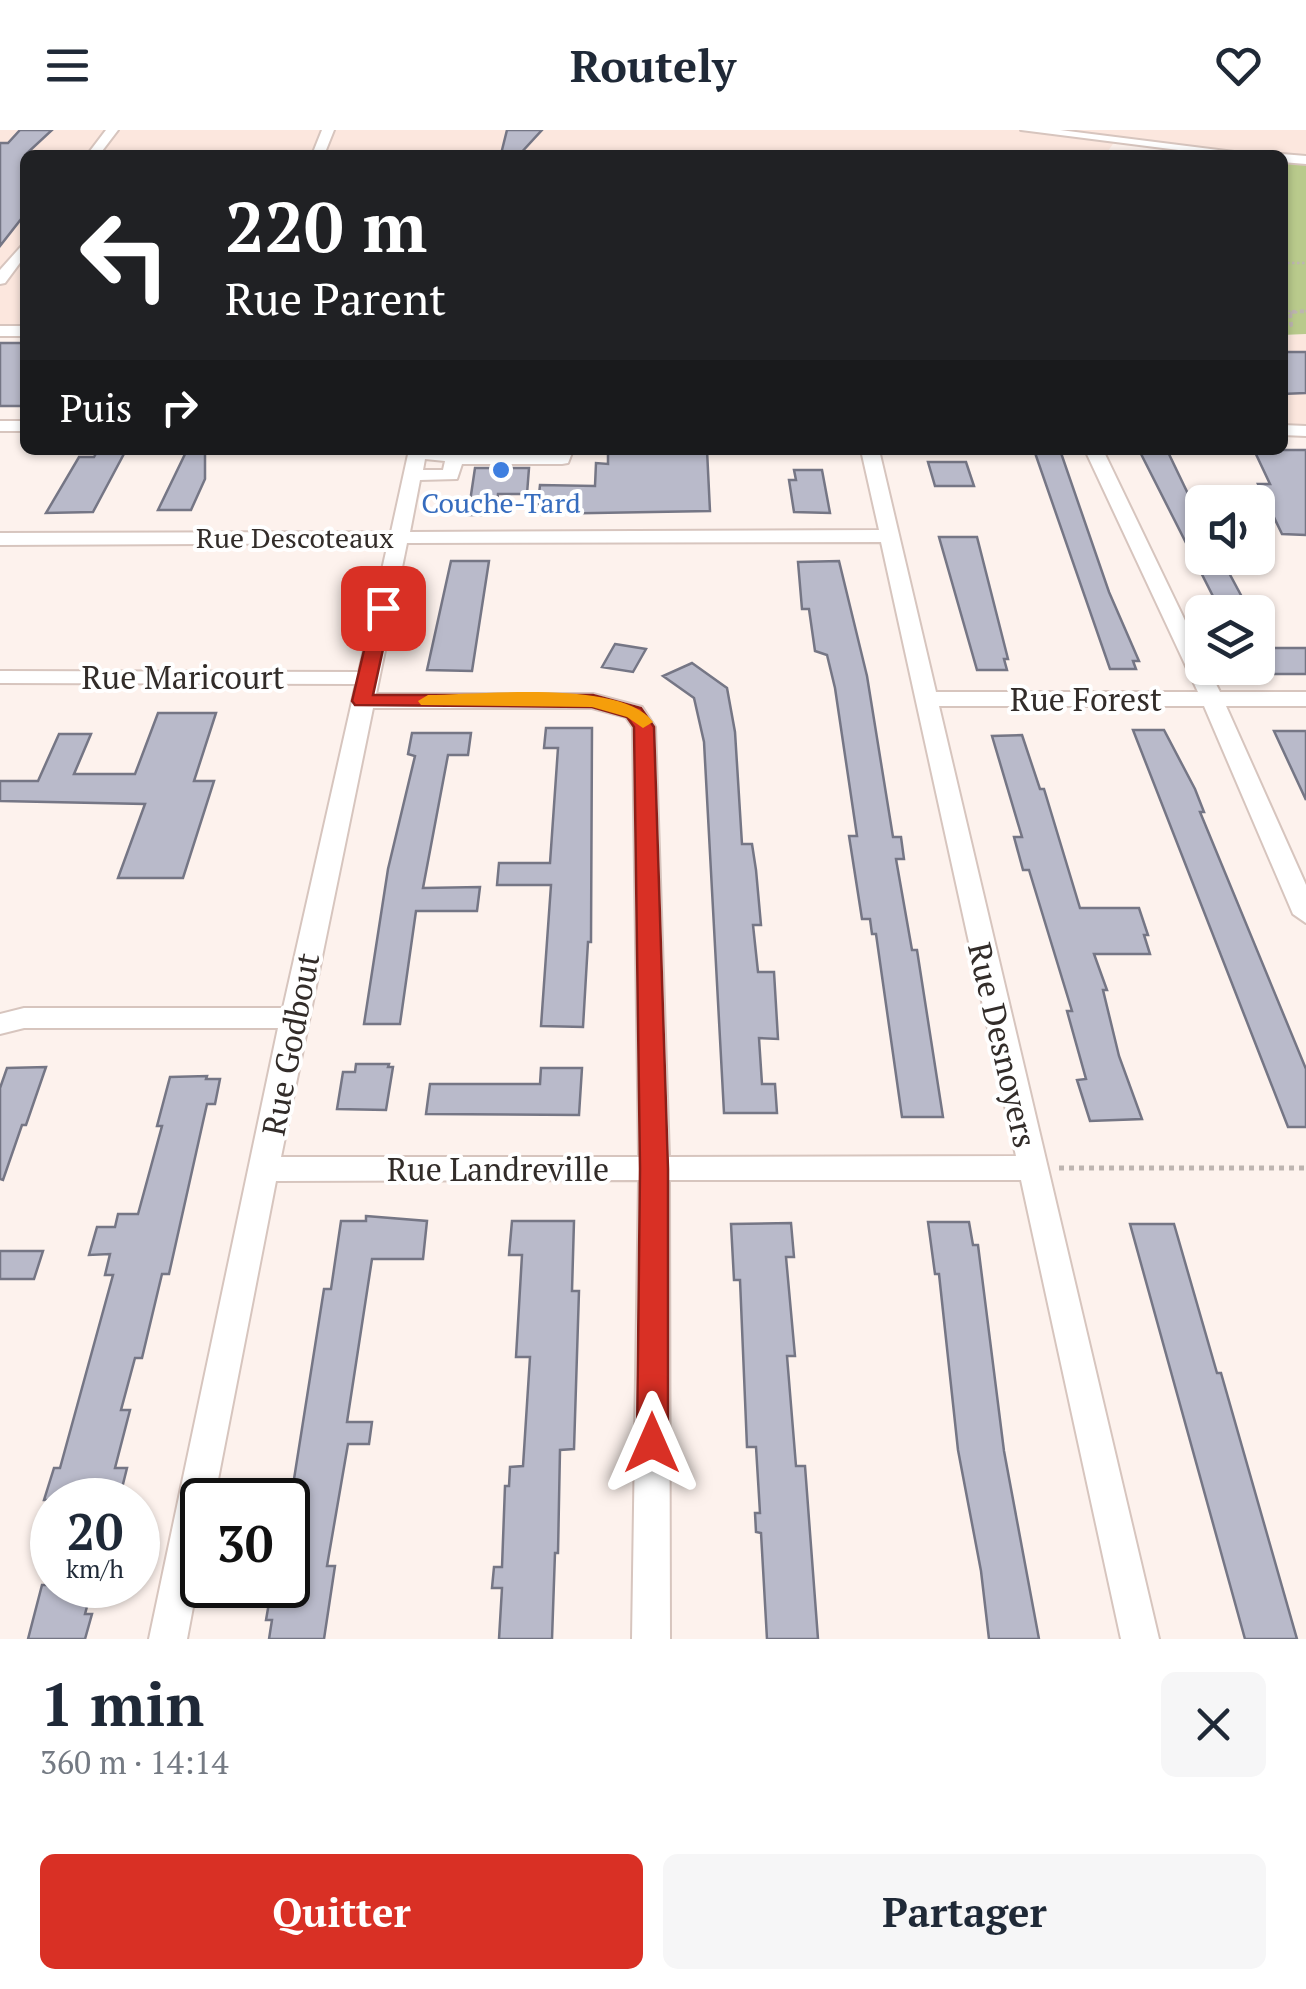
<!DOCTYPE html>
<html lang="fr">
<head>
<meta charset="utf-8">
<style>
	body { margin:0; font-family:"PT Serif",serif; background:#f6f6f7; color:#1f2937; height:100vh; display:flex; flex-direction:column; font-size:38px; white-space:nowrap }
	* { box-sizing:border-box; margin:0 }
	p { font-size:32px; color:#747a83 }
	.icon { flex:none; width:55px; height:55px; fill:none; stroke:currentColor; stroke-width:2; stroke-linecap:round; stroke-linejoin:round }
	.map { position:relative; height:1509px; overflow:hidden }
	.panel { display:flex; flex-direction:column; background:#fff; flex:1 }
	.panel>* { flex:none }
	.guide { position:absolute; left:20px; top:20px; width:1268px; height:305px; border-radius:15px; box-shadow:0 2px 8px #0004; background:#202124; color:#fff; overflow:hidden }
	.controls { position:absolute; left:1185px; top:355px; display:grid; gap:20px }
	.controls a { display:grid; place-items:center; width:90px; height:90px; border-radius:15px; background:#fff; box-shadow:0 2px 8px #0004; font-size:50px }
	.speed { position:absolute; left:30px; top:1348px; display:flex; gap:20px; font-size:50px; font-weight:700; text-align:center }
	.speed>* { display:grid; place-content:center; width:130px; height:130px; border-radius:50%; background:#fff; box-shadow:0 2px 8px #0004; line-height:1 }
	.speed small { font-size:25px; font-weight:400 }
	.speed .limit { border:5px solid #111; border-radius:15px; background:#fff; color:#111 }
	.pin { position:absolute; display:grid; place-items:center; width:85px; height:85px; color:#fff; margin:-42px; border-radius:20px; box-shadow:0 5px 15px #0006 }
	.me { position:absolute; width:110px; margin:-55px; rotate:0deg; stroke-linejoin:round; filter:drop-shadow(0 0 8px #0008) }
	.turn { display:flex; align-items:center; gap:35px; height:210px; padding:0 40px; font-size:45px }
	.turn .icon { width:130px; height:130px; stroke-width:2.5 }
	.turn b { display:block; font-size:70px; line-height:85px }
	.then { display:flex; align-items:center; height:95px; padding:0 40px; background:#0003; gap:20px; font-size:38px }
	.round { display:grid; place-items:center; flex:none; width:105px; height:105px; border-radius:15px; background:#f6f6f7 }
	.overview { display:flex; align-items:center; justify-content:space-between; height:170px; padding:0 40px }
	h1 { font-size:60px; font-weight:700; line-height:75px }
	.primary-button { display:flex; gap:20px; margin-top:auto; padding:20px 40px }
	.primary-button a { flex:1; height:115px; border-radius:15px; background:#d93025; color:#fff; font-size:40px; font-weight:700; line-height:115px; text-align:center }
	.primary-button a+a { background:#f6f6f7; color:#1f2937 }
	header { display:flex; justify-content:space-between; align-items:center; height:130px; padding:0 40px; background:#fff; font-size:45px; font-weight:700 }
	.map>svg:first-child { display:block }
	.built { fill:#fce7de }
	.green { fill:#b9ca8c }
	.building { fill:#b9baca; stroke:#757685; stroke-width:2.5 }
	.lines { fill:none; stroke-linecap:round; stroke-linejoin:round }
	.minor-casing { stroke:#d7c5be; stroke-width:4 }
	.path-far2 { stroke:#beb5b1; stroke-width:2.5; stroke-dasharray:2.5 2.5; stroke-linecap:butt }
	.path-far1 { stroke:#beb5b1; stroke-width:4; stroke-dasharray:4 4; stroke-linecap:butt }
	.path { stroke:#beb5b1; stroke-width:5; stroke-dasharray:5 5; stroke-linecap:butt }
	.minor { fill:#fff; fill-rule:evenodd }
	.route { fill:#d93025; stroke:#8d1f18; stroke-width:2.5 }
	.slow { fill:#f59e0b }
	.shop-dot { fill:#3f7fe0; stroke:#fff; stroke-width:4 }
	.labels { text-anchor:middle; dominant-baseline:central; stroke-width:8; stroke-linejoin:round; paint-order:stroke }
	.far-shop-label { font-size:28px; fill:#366cbe; stroke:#fff }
	.far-street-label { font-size:28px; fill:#322c29; stroke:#fff }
	.street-label { font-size:32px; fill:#322c29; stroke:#fff }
</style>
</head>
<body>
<header><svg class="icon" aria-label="menu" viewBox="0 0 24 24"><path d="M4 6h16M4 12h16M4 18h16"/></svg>Routely<svg class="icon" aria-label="heart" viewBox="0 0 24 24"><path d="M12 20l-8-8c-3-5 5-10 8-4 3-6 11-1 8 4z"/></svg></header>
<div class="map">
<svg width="1306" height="1509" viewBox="0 0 1306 1509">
	<rect width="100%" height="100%" fill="#fdf2ed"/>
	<!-- built -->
	<path class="built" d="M0,0h1306v30l-191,-19 -7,10 -1083,4v176h-25z
		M1306,204v97l-23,-1v-95z"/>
	<!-- green -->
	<path class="green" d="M1282,28l24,2v174l-23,1z"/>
	<!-- building -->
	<path class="building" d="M20,0h32l-27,25v59l-25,32v-103h8z
		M507,0h35l-23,25 -18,-1z
		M0,213h25v63h-25z
		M1282,222h24v41l-24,1z
		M98,320h28l-33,62 -47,1 33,-56h15z
		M187,320h18v29l-14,31h-33z
		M608,320h99l3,61 -173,3 3,-29 55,1 1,-23 12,1z
		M1034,320h26l49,142 30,69h-6l3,8h-26z
		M1139,320h28l35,73v35h19l29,54h-29z
		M1254,320h52v85l-24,-1 -24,-50h12z
		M928,332h38l8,24h-39z
		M475,338h54l-2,26h-29l-2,21h-28z
		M794,340h28l8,43 -36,-1 -5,-32h7z
		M939,407h38l31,122h-4l3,11h-30z
		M451,431h38l-17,110 -45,-1z
		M839,431l28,115 26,161h8l3,22h-8l16,91h5l26,167h-41l-26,-183h-4l-2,-15h-8l-13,-83h8l-22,-148 -8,-33 -12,-4 -6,-42h-7l-4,-47z
		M615,514l31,5 -13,23 -31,-5z
		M1258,518h48v26h-48z
		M692,533l35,25 8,44 7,112h10l4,26 5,55h-8l5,47h16l4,67 -19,-1 3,46h13l2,29h-53l-20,-371 -10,-44 -31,-22z
		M158,583h58l-22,68h20l-31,97h-65l27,-74 -145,-3v-20h38l21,-47h32l-17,40h61z
		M546,598h46l-1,214h-3l-5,85 -42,-1 10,-141h-54l2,-22h51l8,-115h-14z
		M1133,600h31l31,59 9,23h-4l106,257v58h-18z
		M1274,601h32v69z
		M412,603h59l-3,22h-20l-25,133 57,-1 -3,24h-61l-16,113h-36l24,-155 27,-113 -7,-2z
		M1022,605l18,54h4l36,119h59l9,27h-4l6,19h-56l13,36h-4l16,66 23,63 -52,2 -13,-41 9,-1 -19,-68h5l-43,-141h-6l-9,-33h8l-30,-101z
		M356,934h33l-1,3h5l-7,43 -49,-1 6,-37h12z
		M46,937l-20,58h-4l-19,55 -3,-1v-91l7,-20z
		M541,938h41l-3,47 -153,-1 4,-30h110z
		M207,946l-1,3h14l-5,25h-8l-38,170h-7l-20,84h-7l-14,52h9l-15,58h12l-8,32h-75l10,-32h6l53,-193h-8l5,-21 -21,1 8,-28h18l3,-13h20l24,-88h-5l13,-49z
		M366,1086l61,5 -4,38h-51l-25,163h25l-3,22h-21l-21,122h8l-11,73h-55l3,-19h-6l4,-23h5l3,-12h10v-68l36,-228h7l10,-68h25z
		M512,1091h62l-2,70h7l-5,158 -14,1 -2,103h-3l-3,86h-53l3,-51h-10l2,-21h8l3,-81h4l1,-19 13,-1 7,-109h-14l6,-102h-13z
		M928,1092h41l4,23h5l26,206 35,188h-50l-8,-68 -23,-121 -19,-176h-4z
		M791,1093l3,34h-8l9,99h-8l9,110h9l13,173h-51l-6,-106 -5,-1 -1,-19h5l-4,-66h-9l-7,-167h-6l-3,-56z
		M1130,1094h44l43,149h4l76,266h-52z
		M0,1121h43l-9,28h-34z
		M42,1455h51l-8,29h7l-7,25h-57z"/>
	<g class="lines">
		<defs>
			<path id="minor" d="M106,0h12l-19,25h-12z
				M322,0h12l-10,25h-12z
				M1021,0h39l198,25h-40z
				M1282,24l24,2v8l-24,-2v-7h-3z
				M25,112v14l-20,27 -5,1v-14z
				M0,196h25v10h-25z
				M0,291h25v10h-25z
				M1282,295l24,1v10l-24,-1z
				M409,320h64l1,4 99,-4 -5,13 -6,1h-100l-5,15 -37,1 -10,52 469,-2 -18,-80h18l57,242h262l-113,-242h18l99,206v12h6l12,24h86v14h-80l80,179v38l-13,-9 -89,-208h-265l220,933h-38l-100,-459h-352l1,459h-38l7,-459 -363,1 -62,319h-12v59l-15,80h-38l129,-611h-254l-24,6v-20l24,-6h259l73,-324 -356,-1v-12l359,1 29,-129 -388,2v-12l391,-1zM425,329l20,2 -2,9h-20zM881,412l135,614 -347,1 -14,-430 -13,-20 -49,-13h-217l31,-151zM373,578h219l34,9 7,10 6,430h-358z"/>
		</defs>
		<!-- minor casing -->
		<use href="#minor" class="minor-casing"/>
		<!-- path-far2 -->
		<path class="path-far2" d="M1282,133h24
			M1282,173l8,9
			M1290,183l16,-2"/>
		<!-- path-far1 -->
		<path class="path-far1" d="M1282,195h9l-1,-13 16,-1"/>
		<!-- path -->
		<path class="path" d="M1059,1038h247"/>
		<!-- minor -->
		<use href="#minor" class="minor"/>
	</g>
	<!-- route -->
	<path class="route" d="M383,472l9,6 -19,87h220l48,13 13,19 14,442v274l-4,10 -12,4 -11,-4 -4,-10 3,-274 -6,-442 -7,-10 -35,-10 -237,-2 -3,-4 22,-93z"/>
	<!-- slow -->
	<path class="slow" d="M428,565c53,0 193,-16 225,27l-10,6 -16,-11 -35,-10 -171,-2 -3,-4z"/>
	<!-- markers -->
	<circle class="shop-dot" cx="501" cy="340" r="10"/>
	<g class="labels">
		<!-- far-shop labels -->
		<g class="far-shop-label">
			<text x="501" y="372">Couche-Tard</text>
		</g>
		<!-- far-street labels -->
		<g class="far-street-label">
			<text x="295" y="407">Rue Descoteaux</text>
		</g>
		<!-- street labels -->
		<g class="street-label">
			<text x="183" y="547">Rue Maricourt</text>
			<text x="1086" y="569">Rue Forest</text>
			<text transform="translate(290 914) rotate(-79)">Rue Godbout</text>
			<text transform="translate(1003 915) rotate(77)">Rue Desnoyers</text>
			<text x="498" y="1039">Rue Landreville</text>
		</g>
	</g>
</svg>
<div class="controls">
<a><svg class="icon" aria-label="sound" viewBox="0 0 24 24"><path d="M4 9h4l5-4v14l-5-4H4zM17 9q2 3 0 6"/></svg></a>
<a><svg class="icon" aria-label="layers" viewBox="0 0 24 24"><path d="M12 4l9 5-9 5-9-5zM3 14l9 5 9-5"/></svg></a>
</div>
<div class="speed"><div>20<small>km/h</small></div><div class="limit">30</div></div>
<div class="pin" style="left:383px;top:478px;background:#d93025"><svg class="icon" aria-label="arrive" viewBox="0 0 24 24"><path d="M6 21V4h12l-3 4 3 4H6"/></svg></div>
<svg class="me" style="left:652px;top:1313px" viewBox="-20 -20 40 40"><path d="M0-17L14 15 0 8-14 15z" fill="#d93025" stroke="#fff" stroke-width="4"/></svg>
<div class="guide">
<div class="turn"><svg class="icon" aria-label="left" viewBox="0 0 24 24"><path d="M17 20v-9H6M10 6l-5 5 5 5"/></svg><div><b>220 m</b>Rue Parent</div></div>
<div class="then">Puis<svg class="icon" aria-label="right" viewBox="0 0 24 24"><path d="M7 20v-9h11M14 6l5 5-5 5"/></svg></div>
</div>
</div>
<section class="panel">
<div class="overview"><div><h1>1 min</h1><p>360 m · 14:14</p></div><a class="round"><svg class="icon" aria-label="close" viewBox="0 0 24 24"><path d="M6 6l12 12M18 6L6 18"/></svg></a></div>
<div class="primary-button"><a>Quitter</a><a>Partager</a></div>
</section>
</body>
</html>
